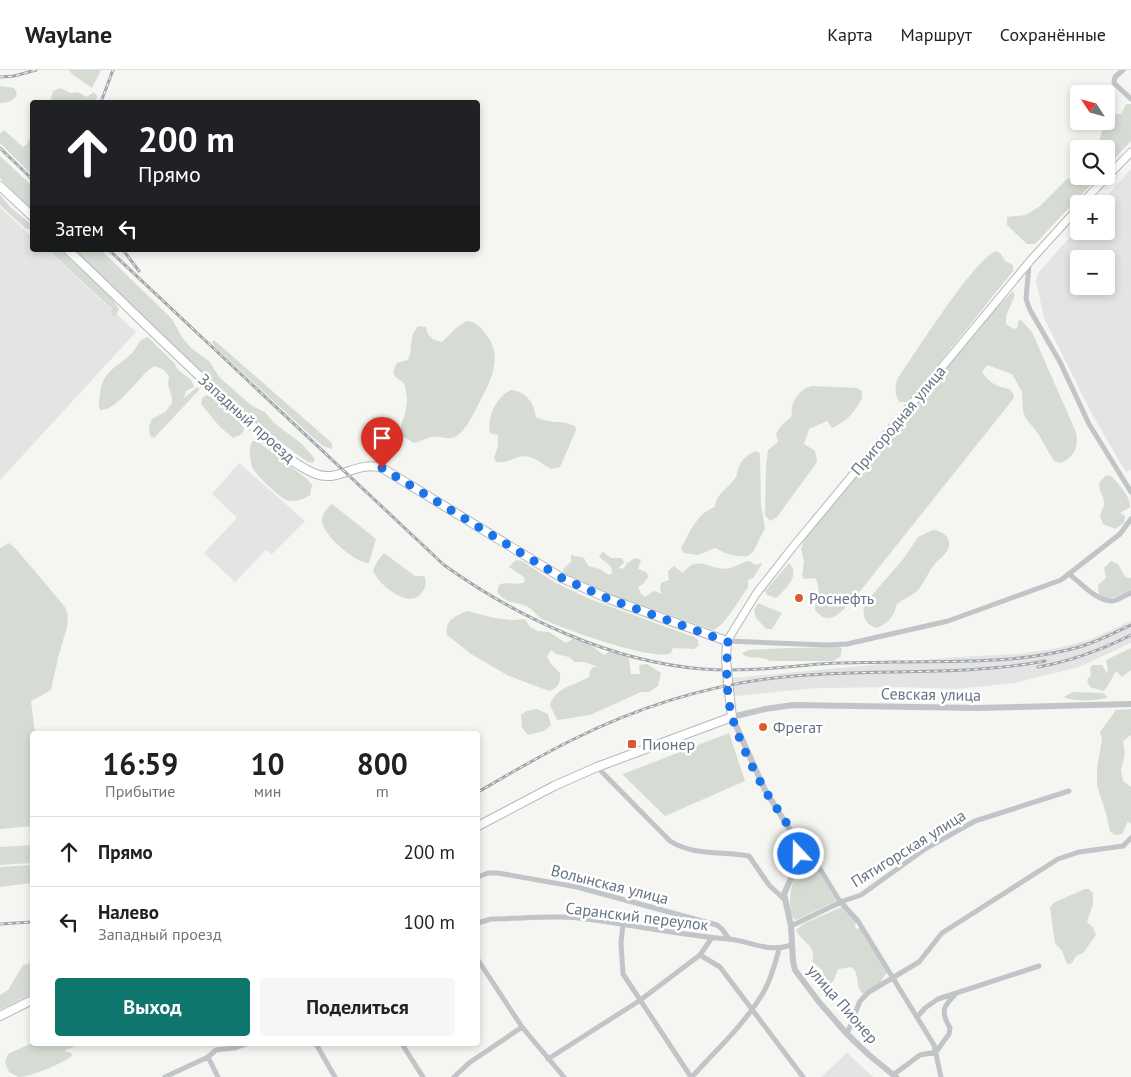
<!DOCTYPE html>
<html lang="ru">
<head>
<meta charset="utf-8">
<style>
	body { margin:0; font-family:"PT Sans",sans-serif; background:#f6f6f6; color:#202124; height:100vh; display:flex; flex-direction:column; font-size:19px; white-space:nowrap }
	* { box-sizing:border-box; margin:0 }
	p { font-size:16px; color:#757577 }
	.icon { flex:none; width:28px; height:28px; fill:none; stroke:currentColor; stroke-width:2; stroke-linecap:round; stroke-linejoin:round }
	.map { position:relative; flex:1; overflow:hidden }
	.drawer { position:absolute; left:30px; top:661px; width:450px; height:315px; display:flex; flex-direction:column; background:#fff; border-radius:5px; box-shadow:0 2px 8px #0003 }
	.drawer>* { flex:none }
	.top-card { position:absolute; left:30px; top:30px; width:450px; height:152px; border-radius:5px; box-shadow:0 2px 8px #0003; background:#202124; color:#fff; overflow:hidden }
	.needle { width:32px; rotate:306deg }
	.fabs { position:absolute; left:1070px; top:15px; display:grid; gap:10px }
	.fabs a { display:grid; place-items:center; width:45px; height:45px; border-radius:5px; background:#fff; box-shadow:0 2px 8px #0003; font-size:25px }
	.pin { position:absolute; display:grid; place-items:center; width:42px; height:42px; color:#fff; margin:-51px -21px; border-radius:50% 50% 50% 0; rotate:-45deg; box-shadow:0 0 5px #0007 }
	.pin .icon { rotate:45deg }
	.me { position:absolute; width:55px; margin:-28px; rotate:339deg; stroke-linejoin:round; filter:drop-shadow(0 0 4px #0008) }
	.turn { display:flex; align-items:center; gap:18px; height:105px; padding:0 25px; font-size:22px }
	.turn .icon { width:65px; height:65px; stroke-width:2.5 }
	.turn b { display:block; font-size:35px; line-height:42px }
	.then { display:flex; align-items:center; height:48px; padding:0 25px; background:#0003; gap:10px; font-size:19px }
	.eta { display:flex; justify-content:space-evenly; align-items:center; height:85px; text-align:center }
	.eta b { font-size:30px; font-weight:700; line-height:35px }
	.cta { display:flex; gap:10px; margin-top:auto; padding:10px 25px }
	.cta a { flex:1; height:58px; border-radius:5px; background:#0f766e; color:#fff; font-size:20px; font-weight:700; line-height:58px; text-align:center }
	.cta a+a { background:#f6f6f6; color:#202124 }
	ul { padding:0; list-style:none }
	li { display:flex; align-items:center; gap:15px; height:70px; padding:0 25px; border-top:1px solid #e0e0e0 }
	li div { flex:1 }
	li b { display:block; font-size:19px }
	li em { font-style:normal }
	header { display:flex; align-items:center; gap:30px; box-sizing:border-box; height:70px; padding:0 25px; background:#fff; border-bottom:1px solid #e0e0e0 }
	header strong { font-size:24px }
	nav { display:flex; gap:28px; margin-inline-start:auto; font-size:18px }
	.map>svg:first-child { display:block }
	.built { fill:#e3e4e3; fill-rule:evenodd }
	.green { fill:#d6dcd3 }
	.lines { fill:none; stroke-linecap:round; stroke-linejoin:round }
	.secondary-casing { stroke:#b3b8bc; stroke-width:9 }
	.primary-casing { stroke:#b4b8bc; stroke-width:10 }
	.minor { stroke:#c1c5c8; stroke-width:5 }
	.tertiary { stroke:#c1c5c8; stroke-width:6 }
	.secondary { stroke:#fff; stroke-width:7 }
	.primary { stroke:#fff; stroke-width:8 }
	.rail-casing { stroke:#a2a7ad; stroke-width:3 }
	.rail { stroke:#fff; stroke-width:1; stroke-dasharray:4; stroke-linecap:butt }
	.primary-bridge-casing { stroke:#b4b8bc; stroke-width:10; stroke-linecap:butt }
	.primary-bridge { stroke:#fff; stroke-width:8 }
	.route { stroke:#1a73e8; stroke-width:9; stroke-dasharray:0 16.2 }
	.poi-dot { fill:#dc5b2b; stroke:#fff; stroke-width:2 }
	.labels { text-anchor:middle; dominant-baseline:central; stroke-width:5; stroke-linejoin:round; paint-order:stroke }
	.street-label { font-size:16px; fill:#657482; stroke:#fff }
	.poi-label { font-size:16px; fill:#657482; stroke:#fff; text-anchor:start }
</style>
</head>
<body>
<header>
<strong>Waylane</strong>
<nav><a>Карта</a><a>Маршрут</a><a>Сохранённые</a></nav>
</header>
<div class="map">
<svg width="1131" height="1007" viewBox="0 0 1131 1007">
	<rect width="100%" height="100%" fill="#f5f5f2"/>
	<!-- built -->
	<path class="built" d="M1131,99v301l-5,2 -33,-56 -49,-98 -8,-37 2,-8 41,-46v4h27v-27h-6zM1079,189h27v27h-27z
		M0,137l32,30v13h15l89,82 -136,148z
		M239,393l66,58 -33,33 -6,-4 -31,32 -31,-29 33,-35 -25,-24z
		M1131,551v22l-52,24 -65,16 -57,6 -58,-2 -82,1 -93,9 -2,-18 235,-22 61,-3 35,-5 36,-9z
		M847,983l26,24h-52z"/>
	<!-- green -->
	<path class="green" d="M69,0h32l-9,18 -20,-14z
		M0,16l14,2 3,5c-2,8 -9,10 -17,10z
		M60,18l11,5 7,-1 9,5 7,-5 3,4 -1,6h-50l5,-3 2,-8z
		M1126,34h5v37l-25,27v-19h-14v-3l7,-4c4,-11 4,-22 16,-28h6z
		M4,60l19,17 3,-2 3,-6 3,-2v38l-32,-32v-9z
		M0,86l32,30v24l-32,-32z
		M1079,96v10h20l-64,68h-8l-20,-19v-8l19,-2 14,-9 26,-26 11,-6z
		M0,125l11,13 20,16v5h-5l-26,-24z
		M48,180h12l50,46 9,13 -3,7 -5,-1 1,-6z
		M74,180h27l71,69 10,18 8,10 20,15 9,15 33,29 13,6 9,11 28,21 13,15 -2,4 -5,-1c-86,-60 -158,-139 -234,-212z
		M996,181l5,3 4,7 8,4v6l-105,131h-8c-6,-6 -5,-17 -2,-24 17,-24 76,-119 98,-127z
		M1013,221l2,4 -9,21v8l8,5 4,-2v-6l3,-1 11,12 44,100c3,15 -2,25 -15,31l-7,-2 -17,-29 -10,-12 -4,-8 -1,-20 -10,-18 -25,-9 -5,7c4,6 10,12 16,14 8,3 15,1 16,12l-157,197c-13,13 -26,35 -42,15 0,-12 8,-19 0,-32l-11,1 -2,-4 2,-13 -3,-13 3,-9 192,-232z
		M467,251c8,1 13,5 18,12 20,24 5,50 -8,74 -5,9 -10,21 -19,28 -9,7 -16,0 -26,2 -6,1 -12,5 -18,6l-12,-7c-4,-10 3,-18 4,-28 2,-8 0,-18 -2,-25 -10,-7 -14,-9 -7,-20l11,-3c6,-12 -1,-20 10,-34l8,1c1,9 7,14 16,15l14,-14z
		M148,267l27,27c2,10 17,11 19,23l-8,4 -2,7 13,-11 3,2 -46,49 -4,-2 -1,-9 3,-8 13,-7 7,-9v-5l-4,-14 1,-8 -6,-7 -9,-3c-15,9 -36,45 -54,44 -2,-5 -1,-10 0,-15 2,-25 17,-27 32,-42 6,-7 7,-14 16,-16z
		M214,270l118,103v6l-9,-3 -14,-12 -95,-88 -2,-4z
		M812,316l45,2 5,3v7c-6,13 -16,24 -30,30l-5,-7 -18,8 -5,15 11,7 2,11 -40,55 -7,4 -5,-6 1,-48 2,-17 10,-8 -2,-8 5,-8 11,-10c-3,-12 8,-28 20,-30z
		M511,320c15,1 23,13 25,27 11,7 27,3 39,9l1,4 -16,37 -9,2c-12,-7 -21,-17 -36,-11 -7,3 -11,5 -19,4l-2,-4 4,-12v-11l-8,-2c-3,-15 6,-37 21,-43z
		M207,325l7,4 28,26 2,4 -2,5 -9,4 -14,-12 -18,-22 1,-6z
		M253,371h4l50,38 5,6 -2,10c-6,4 -16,8 -23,5 -7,-2 -32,-26 -35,-33 -2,-6 -4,-21 1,-26z
		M757,381l3,3 1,51 4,23 -12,24 -5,4c-13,1 -22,-2 -33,-8l-17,7 -14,-2 -3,-4c8,-16 16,-36 34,-42 1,-14 14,-19 21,-30 1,-2 1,-5 2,-7 2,-9 10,-17 19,-19z
		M1107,405l4,1c7,7 20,21 19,31l-10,6 5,3 -1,7 -9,6 -12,-5 -3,-8c0,-4 4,-8 4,-11 1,-13 -13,-19 3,-30z
		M332,434l44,35 -7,24c-14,0 -46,-28 -47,-42 0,-7 5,-13 10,-17z
		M933,460c5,0 11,3 14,7 8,13 -7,20 -14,29 -6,8 -9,18 -17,26 -6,5 -13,7 -19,12 -3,12 -8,19 -20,24 -13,-3 -17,-16 -10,-27l37,-43 14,-21z
		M9,473l7,6 49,58 3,8 -1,12 -8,27 -8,36 -20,11 4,33h-3v92l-32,3v-281z
		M603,482l8,6h11l2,5 -5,4 1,2 4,-1 3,-5 8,-5 6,2 -3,9 8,3 3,4 -7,9 -4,1 3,8 4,3 9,-6 8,3 -2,-5 1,-6 8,-3 -1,-9 6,-5 9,7c15,-21 30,0 47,-5 7,-2 12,-6 19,-7l7,4 5,-2 1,1 -9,14 -5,2v7c-7,10 -24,40 -35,43l-83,-29h-8l-58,-26 -1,-6 8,-7v-7l13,3 4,8 12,3 9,6 3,-2c1,-9 -9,-11 -13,-17z
		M384,483l31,23h9c3,5 2,10 -1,15 -12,21 -45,-6 -50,-21l5,-10z
		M516,490l6,1 32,21 38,18 102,37 4,3 1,5 -5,4 -21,-1 -2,5c-18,9 -109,-25 -129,-34 -5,-3 -7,-7 -11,-10 -10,-8 -24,-3 -34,-17l2,-7c8,-4 17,1 26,-3l-1,-5 -15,-10z
		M1111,491l7,3 7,13 6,1v13c-11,4 -21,11 -32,4l-1,-10 8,-7 -2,-10z
		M789,493c12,12 -3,26 -13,35l-9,-3 -2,-4z
		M758,533l24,10 -10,16h-6l-10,-11 -2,-8z
		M467,541l27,7 19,2 12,-1 5,8 7,4 12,1 17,11 8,-5 15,6 15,11 6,-4 15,4 4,3 2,16h9l-1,-9 8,-1 14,9 -3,13 -9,6h-8l-51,23 -33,5 -7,-15c5,-18 26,-20 39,-28l1,-6 3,-4h5l-14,-5h-9l-6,-5 -13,-3 -5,-4 -4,6 4,8 9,9c1,9 -2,16 -11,18l-42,-16 -36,-21 -24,-19c-3,-14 8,-19 20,-24z
		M788,578l52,-1 2,2 -2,8 -7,4h-63c-8,-6 -22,0 -28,-8l7,-3z
		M1131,578v22l-9,7 -6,-6 -9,16 -4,4 -13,-4 -3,-7 4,-5 -1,-6 2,-4h10l4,7 2,-1 -2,-11z
		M1073,622l30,1 5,4c-7,4 -37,5 -44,0z
		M537,639l11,5 3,11 -7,6 -16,4 -6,-7 -1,-13 5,-4z
		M1131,639v26l-8,6 2,13 -4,16 2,11 8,6v37l-3,-3 -6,13 -7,1 -5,-4 -4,-18 -9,-27v-18l5,-29 -2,-7 16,-22z
		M729,663l16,48 -80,35 -42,-41v-1z
		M32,775v18l-32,2v-18z
		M810,791l4,2 22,38 -40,19 -4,-3c-5,-20 -1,-45 18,-56z
		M32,795v18l-32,4v-20z
		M1085,819h4l4,4v11l-6,18 6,5 3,8 -13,18 -7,3 -4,7 -5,1 -5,-13 -7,-8 -5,-36 5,-5z
		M842,837l14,13 -1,9 5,-1 28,43 -8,12 -17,11c-8,-7 -3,-20 -11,-27l-14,2 -4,11 -4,5 -6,-1 -1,-13 -11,-10c6,-15 -11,-19 -16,-31l9,-7z
		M32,893v31l-32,16v-15l8,-5 15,-25z
		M32,973v1h43l-2,3 -9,4 7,2 1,3c-9,7 -41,21 -53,21 -3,-1 -6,-3 -10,-5l-4,-10 3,-8z"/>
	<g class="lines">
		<defs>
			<path id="secondary" d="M1081,134l50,-52
				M727,571l29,-47 36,-46 238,-287 49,-54"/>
			<path id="primary" d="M0,116l32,30
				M68,180c56,53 111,108 168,160 23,21 51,53 80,64 23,9 41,-14 66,-6l180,110 47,21 118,42 -1,19
				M478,756l76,-40 43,-19 135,-50 -4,-36
				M0,946l32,-16"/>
		</defs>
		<!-- secondary casing -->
		<use href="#secondary" class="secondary-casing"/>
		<!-- primary casing -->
		<use href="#primary" class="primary-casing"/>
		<!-- minor -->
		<path class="minor" d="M1123,0l-8,7 -1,6 17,16
			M1029,194l-3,35 4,11 30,52 29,62 42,68
			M1069,504c12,9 28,28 44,27 6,-1 12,-6 18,-8
			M727,571l99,4 21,-1 101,-23 113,-41 59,-46 11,-15
			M597,697l73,74c23,15 53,10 79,15l20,29 15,14
			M799,780l15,9 25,41 19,21 76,124 7,32
			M478,807l10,-4h10l79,14 140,38 5,4 7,10
			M478,853l13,-4c28,0 59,-4 87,-1 51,6 101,17 151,21 26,3 37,14 63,6
			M623,854l-2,19 2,31 68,103
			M791,856l52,-25 18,-6 64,-46 50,-28 94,-30
			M700,885l20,12 83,110
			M478,890l44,67 42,50
			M918,946l7,-8 13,-9 101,-33
			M847,964l13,-33 9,-9 50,-30 23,-29 116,-74 21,-7 44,-6 8,-8
			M316,974l19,33
			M402,974l21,33
			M208,987l10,20
			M548,989l91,-58 61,-46 11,-16
			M893,1005l27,-20 16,-3 13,-18 1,-6c-10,-17 -7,-22 7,-35
			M165,1007l43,-20 8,-7 19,-2 11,-4
			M454,1007l15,-14 53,-36
			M692,1007c24,-27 52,-52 71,-84 8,-13 12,-29 16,-44"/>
		<!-- tertiary -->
		<path class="tertiary" d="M896,1007l-27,-22 -22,-21 -28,-32 -24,-32 -2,-9 -2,-35 -7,-32 13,-29 2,-15 -7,-17 -27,-43 -33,-73 33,-8 28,-4 184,3 154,-4"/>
		<!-- secondary -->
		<use href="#secondary" class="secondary"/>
		<!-- primary -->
		<use href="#primary" class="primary"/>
		<defs>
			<path id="rail" d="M0,7l14,-1 22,-6
				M101,32l12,-32
				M0,78l32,31
				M109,180l335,315c74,53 168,97 259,104 36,3 71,-1 106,-4 27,-3 55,-2 83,-3 62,-1 127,2 187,-15 18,-5 35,-14 52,-22
				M123,180l16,21
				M1038,597c33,-6 63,-17 93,-32
				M478,722c31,-18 63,-37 96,-53 65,-32 138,-55 210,-62 87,-9 175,0 261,-16
				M0,854l32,-2"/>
		</defs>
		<!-- rail casing -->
		<use href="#rail" class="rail-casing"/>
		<!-- rail -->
		<use href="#rail" class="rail"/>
		<defs>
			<path id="primary-bridge" d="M726,590l2,21"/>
		</defs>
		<!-- primary-bridge casing -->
		<use href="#primary-bridge" class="primary-bridge-casing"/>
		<!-- primary-bridge -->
		<use href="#primary-bridge" class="primary-bridge"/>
	</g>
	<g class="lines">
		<!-- route -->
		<path class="route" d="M382,398l180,110 47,21 119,43c-2,23 -2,52 4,75 8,25 20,51 33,73 10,18 33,44 34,64"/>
	</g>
	<!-- markers -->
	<g class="poi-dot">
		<circle cx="799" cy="528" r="5"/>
		<circle cx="763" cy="657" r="5"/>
		<rect x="627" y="669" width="10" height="10" rx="2.5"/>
	</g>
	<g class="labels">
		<!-- street labels -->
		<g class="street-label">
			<text transform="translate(247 348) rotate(42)">Западный проезд</text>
			<text transform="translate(898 350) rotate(-50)">Пригородная улица</text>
			<text transform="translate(931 624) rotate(1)">Севская улица</text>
			<text transform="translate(908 778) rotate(-32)">Пятигорская улица</text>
			<text transform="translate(610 814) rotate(14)">Волынская улица</text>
			<text transform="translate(637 846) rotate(7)">Саранский переулок</text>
			<text transform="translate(843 934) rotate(49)">улица Пионер</text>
		</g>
		<!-- poi labels -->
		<g class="poi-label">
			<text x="809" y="528">Роснефть</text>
			<text x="773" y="657">Фрегат</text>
			<text x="642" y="674">Пионер</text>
		</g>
	</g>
</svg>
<div class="fabs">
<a><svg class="needle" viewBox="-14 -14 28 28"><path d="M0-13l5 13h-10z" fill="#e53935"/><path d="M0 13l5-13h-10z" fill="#757577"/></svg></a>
<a><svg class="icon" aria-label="search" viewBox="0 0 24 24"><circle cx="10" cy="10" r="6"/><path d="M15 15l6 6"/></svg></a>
<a>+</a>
<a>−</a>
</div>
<div class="pin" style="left:382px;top:398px;background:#d93025"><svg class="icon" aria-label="arrive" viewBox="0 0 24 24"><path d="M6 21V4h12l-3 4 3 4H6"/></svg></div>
<svg class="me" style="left:799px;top:784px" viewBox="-20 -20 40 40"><circle r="17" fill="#1a73e8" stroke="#fff" stroke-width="3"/><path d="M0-11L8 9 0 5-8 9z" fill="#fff"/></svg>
<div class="top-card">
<div class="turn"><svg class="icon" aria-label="ahead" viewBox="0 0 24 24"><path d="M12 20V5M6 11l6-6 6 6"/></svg><div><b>200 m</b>Прямо</div></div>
<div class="then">Затем<svg class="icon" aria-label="left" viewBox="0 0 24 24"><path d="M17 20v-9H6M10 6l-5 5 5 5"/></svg></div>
</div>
<section class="drawer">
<div class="eta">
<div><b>16:59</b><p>Прибытие</p></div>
<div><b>10</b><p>мин</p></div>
<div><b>800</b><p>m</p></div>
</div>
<ul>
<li><svg class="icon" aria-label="ahead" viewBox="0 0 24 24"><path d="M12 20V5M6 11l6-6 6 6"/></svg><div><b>Прямо</b></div><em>200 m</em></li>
<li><svg class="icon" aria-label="left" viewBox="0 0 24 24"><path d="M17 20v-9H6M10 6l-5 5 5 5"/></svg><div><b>Налево</b><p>Западный проезд</p></div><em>100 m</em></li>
</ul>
<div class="cta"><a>Выход</a><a>Поделиться</a></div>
</section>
</div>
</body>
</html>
